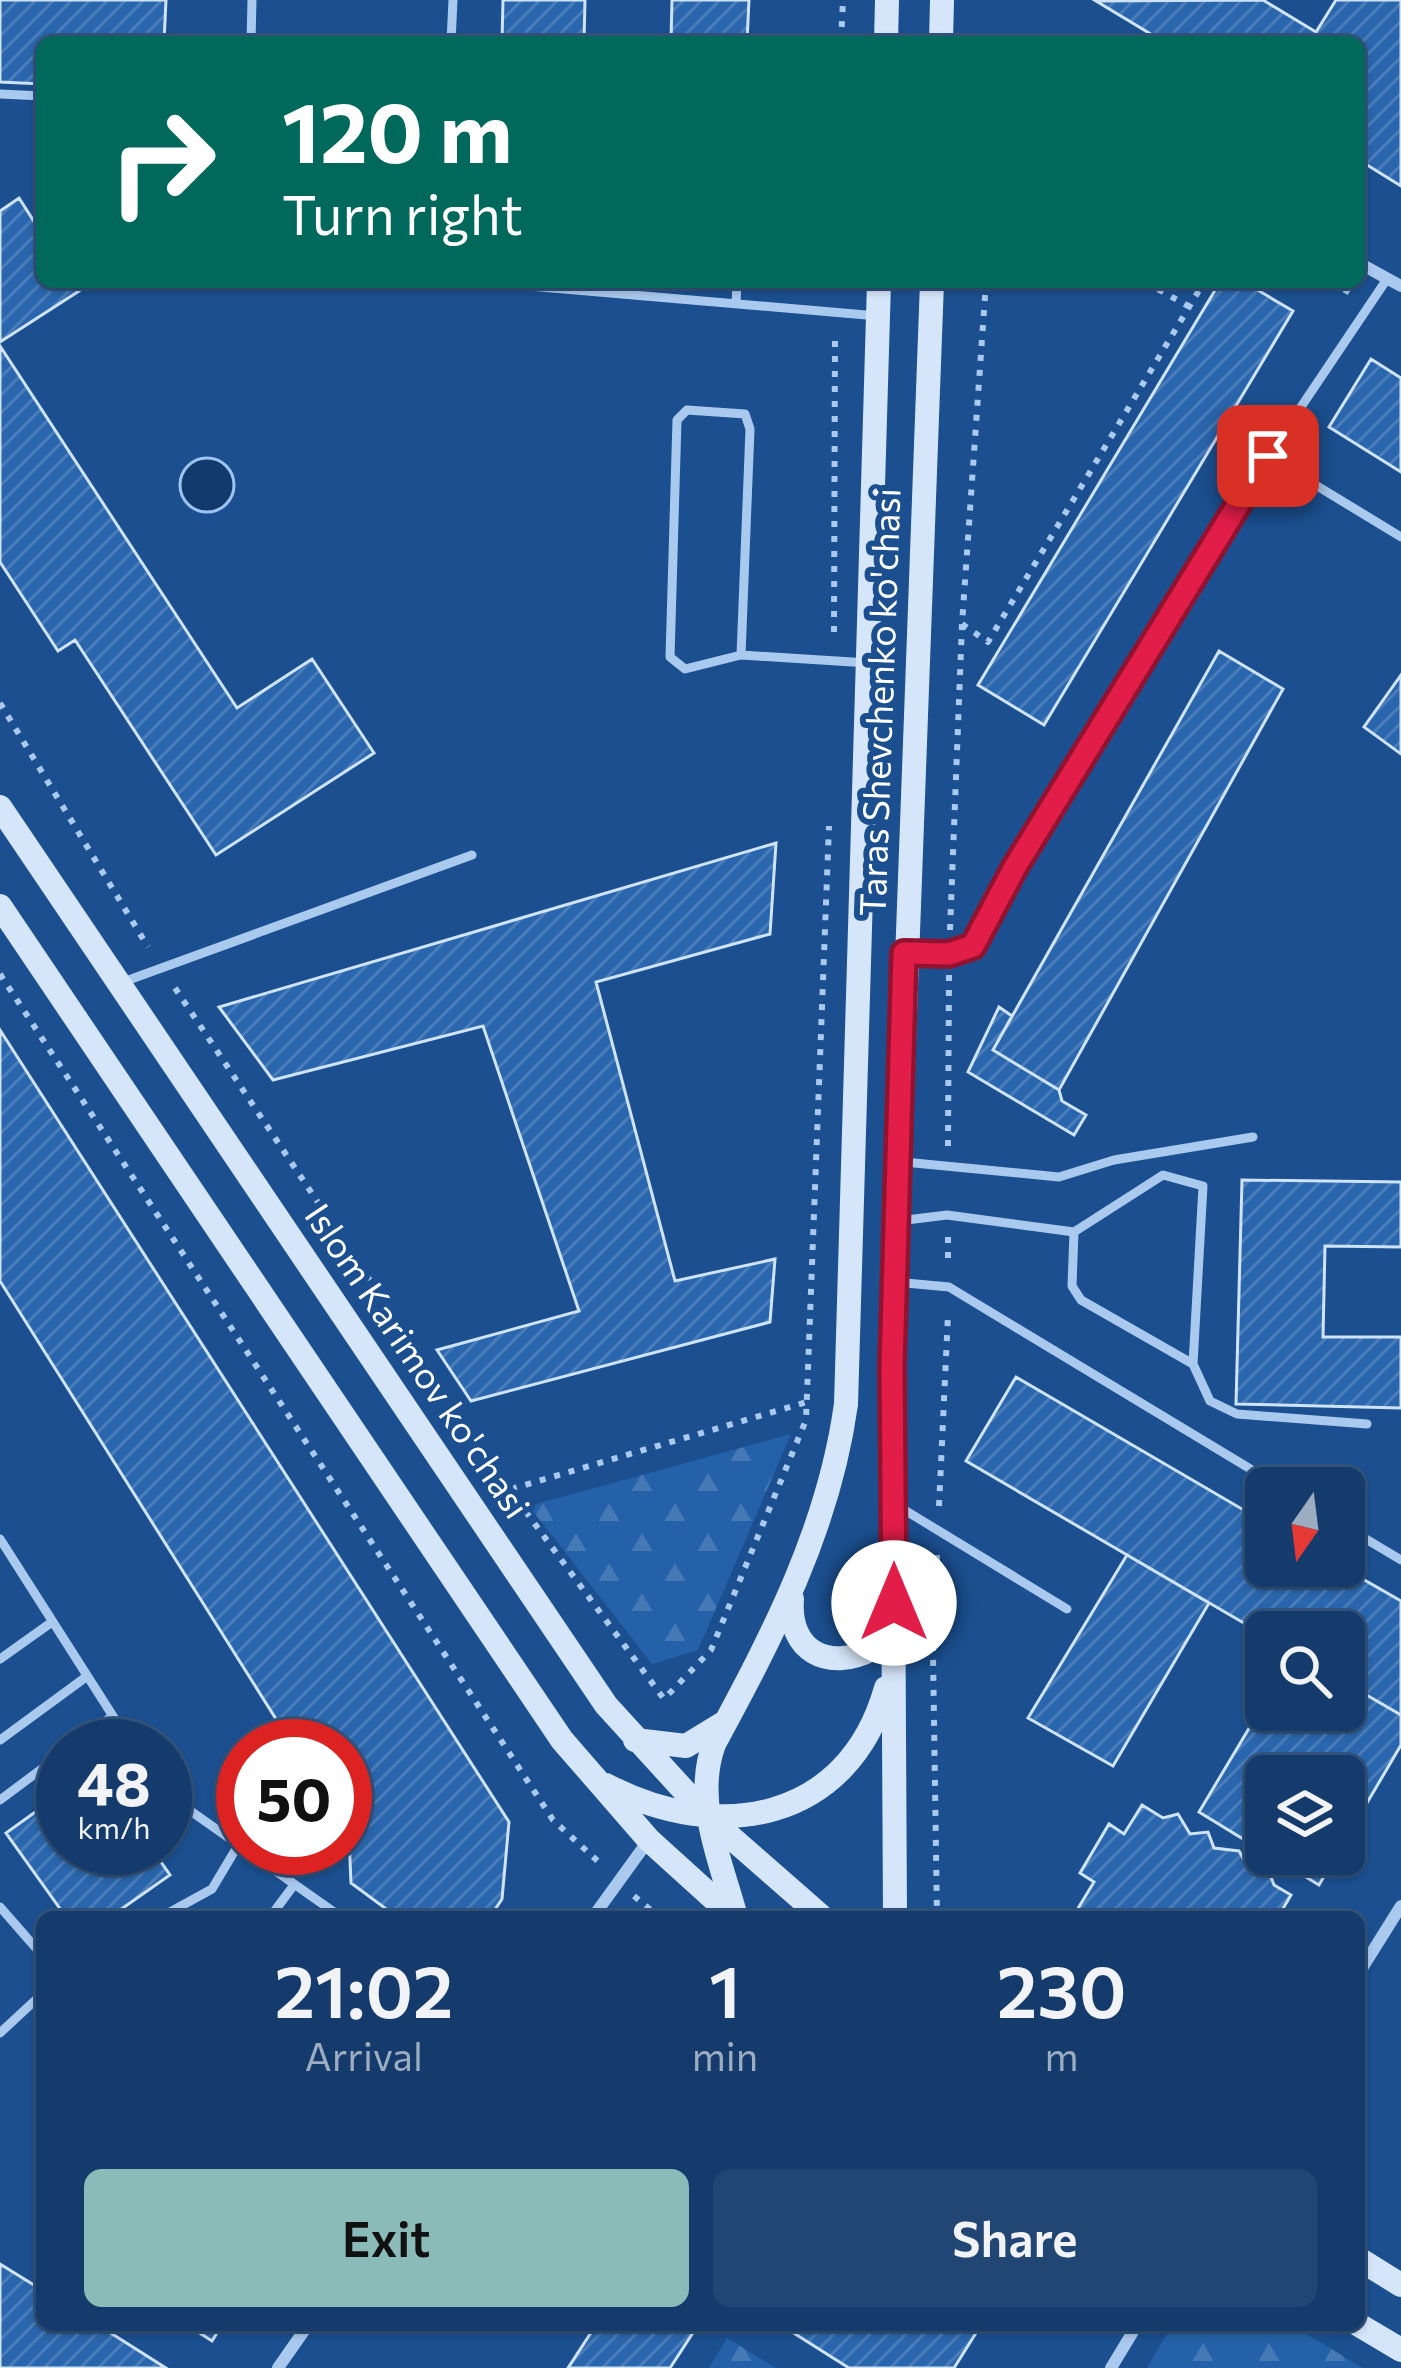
<!DOCTYPE html>
<html lang="en">
<head>
<meta charset="utf-8">
<style>
	body { margin:0; font-family:Commissioner,sans-serif; background:#214673; color:#f1f3f6; height:100vh; display:flex; flex-direction:column; font-size:45px; white-space:nowrap }
	* { box-sizing:border-box; margin:0 }
	p { font-size:39px; color:#9dadc1 }
	.icon { flex:none; width:66px; height:66px; fill:none; stroke:currentColor; stroke-width:2; stroke-linecap:round; stroke-linejoin:round }
	.map { position:relative; flex:1; overflow:hidden }
	.panel { position:absolute; left:36px; top:1911px; width:1329px; height:420px; display:flex; flex-direction:column; background:#143b6b; border-radius:18px; box-shadow:0 3px 9px #0004,0 0 0 3px #33557e }
	.panel>* { flex:none }
	.guide { position:absolute; left:36px; top:36px; width:1329px; height:252px; border-radius:18px; box-shadow:0 3px 9px #0004,0 0 0 3px #33557e; background:#00695c; color:#fff; overflow:hidden }
	.needle { width:78px; rotate:194deg }
	.tools { position:absolute; left:1245px; top:1467px; display:grid; gap:24px }
	.tools a { display:grid; place-items:center; width:120px; height:120px; border-radius:18px; background:#143b6b; box-shadow:0 3px 9px #0004,0 0 0 3px #33557e; font-size:60px }
	.speed { position:absolute; left:36px; top:1719px; display:flex; gap:24px; font-size:60px; font-weight:700; text-align:center }
	.speed>* { display:grid; place-content:center; width:156px; height:156px; border-radius:50%; background:#143b6b; box-shadow:0 3px 9px #0004,0 0 0 3px #33557e; line-height:1 }
	.speed small { font-size:30px; font-weight:400 }
	.speed .limit { border:18px solid #d22; background:#fff; color:#111 }
	.pin { position:absolute; display:grid; place-items:center; width:102px; height:102px; color:#fff; margin:-51px; border-radius:24px; box-shadow:0 6px 18px #0006 }
	.me { position:absolute; width:132px; margin:-66px; rotate:0deg; stroke-linejoin:round; filter:drop-shadow(0 0 9px #0008) }
	.turn { display:flex; align-items:center; gap:42px; height:252px; padding:0 48px; font-size:54px }
	.turn .icon { width:156px; height:156px; stroke-width:2.5 }
	.turn b { display:block; font-size:84px; line-height:102px }
	.eta { display:flex; justify-content:space-evenly; align-items:center; height:204px; text-align:center }
	.eta b { font-size:72px; font-weight:600; line-height:84px }
	.primary-button { display:flex; gap:24px; margin-top:auto; padding:24px 48px }
	.primary-button a { flex:1; height:138px; border-radius:18px; background:#8bbbb9; color:#111; font-size:48px; font-weight:600; line-height:138px; text-align:center }
	.primary-button a+a { background:#214673; color:#f1f3f6 }
	.map>svg:first-child { display:block }
	.forest { fill:url(#forest-firs) }
	.water { fill:#123a6d; stroke:#9cc4f0; stroke-width:3 }
	.building { fill:url(#building-hatch); stroke:#cfe3fa; stroke-width:3 }
	.lines { fill:none; stroke-linecap:round; stroke-linejoin:round }
	.path { stroke:#a9c9ee; stroke-width:6; stroke-dasharray:6 9; stroke-linecap:butt }
	.lane { stroke:#a9c9ee; stroke-width:9 }
	.street { stroke:#a9c9ee; stroke-width:12 }
	.secondary { stroke:#d6e6fa; stroke-width:24 }
	.route-casing { stroke:#92132f; stroke-width:30 }
	.route { stroke:#e11d48; stroke-width:21 }
	.labels { text-anchor:middle; dominant-baseline:central; stroke-width:12; stroke-linejoin:round; paint-order:stroke }
	.street-label { font-size:36px; fill:#fff; stroke:#1b4f8f }
</style>
</head>
<body>
<div class="map">
<svg width="1401" height="2368" viewBox="0 0 1401 2368">
	<defs>
		<pattern id="forest-firs" width="22" height="20" patternUnits="userSpaceOnUse" patternTransform="scale(3)"><rect width="22" height="20" fill="#2461a8"/><path d="M5 1l3.5 6h-7zM16 11l3.5 6h-7z" fill="#4579b5"/></pattern>
		<pattern id="building-hatch" width="6" height="6" patternUnits="userSpaceOnUse" patternTransform="scale(3)"><rect width="6" height="6" fill="#2a66ad"/><path d="M-1 1l2-2M0 6l6-6M5 7l2-2" fill="none" stroke="#4a7db9"/></pattern>
	</defs>
	<rect width="100%" height="100%" fill="#1b4f8f"/>
	<!-- forest -->
	<path class="forest" d="M791,1434l-93,216 -46,14 -123,-158z
		M1172,2325h120l71,43h-216z
		M727,2338l49,30h-67z"/>
	<!-- water -->
	<path class="water" d="M180 485a27 27 0 1 1 54 0a27 27 0 1 1-54 0Z"/>
	<!-- building -->
	<path class="building" d="M0,0h166l-2,42h-122v42l-42,-2z
		M503,0h82l-1,42h-82z
		M672,0h77l-2,42h-76z
		M1263,0l53,32 20,-32h65v186l-42,-26v-118h-195l-68,-41z
		M19,198l23,36v48h31l6,9 -79,51v-131z
		M1220,282h24l49,29 -249,414 -66,-40z
		M0,346l237,362 75,-49 62,94 -158,102 -141,-215 -17,11 -58,-89z
		M1371,359l30,19v94l-72,-45z
		M1219,651l64,38 -224,401 -66,-40z
		M1401,675v79l-37,-27z
		M776,843l-6,91 -174,48 79,299 100,-22 -5,63 -299,79 -34,-51 142,-39 -96,-285 -210,54 -54,-73z
		M999,1007l13,9 -19,34 66,40 3,11 24,14 -12,20 -106,-63z
		M0,1030l509,792 -7,77 -12,18h-93l-46,-34 -6,-137h-52l-293,-465z
		M1242,1180l159,2v65l-76,-1 -2,91h78v71l-165,-4z
		M1016,1377l250,146v43h74l61,35v114l-57,-33v-50h-78v4l-300,-175z
		M1127,1555l82,48 -96,163 -85,-48z
		M1344,1682l57,33v30l-57,97v-66h-78v77l-67,-41 67,-112v10h78z
		M63,1792v56h88l19,27 -60,42h-44l-60,-84z
		M1142,1805l21,13 15,-4 12,20 18,-2 6,16 25,3 11,20 18,-2 6,16 17,10 -13,22h-189l-12,-7 17,-28 -14,-9 29,-49 15,10z
		M1268,1854h69l-18,31z
		M0,2264l42,26v35h56l68,43h-166z
		M187,2325h35l-10,16z
		M596,2325h102l-28,43h-102z
		M781,2325h200l-27,43h-105z"/>
	<g class="lines">
		<!-- path -->
		<path class="path" d="M841,42l2,-42
			M1145,282l45,25
			M1331,282l23,13
			M962,624l26,18 216,-360
			M834,632l1,-298
			M0,703l148,244
			M950,930l12,-306 24,-342
			M0,974l553,846 50,46
			M175,988l334,501 155,210 47,-49 95,-230 23,-594
			M948,1146l1,-173
			M948,1237v29
			M511,1489l296,-87
			M939,1506l9,-191
			M937,1555l-4,99 4,263
			M634,1896l25,21"/>
		<!-- lane -->
		<path class="lane" d="M251,42l1,-42
			M451,42l2,-42
			M0,94l42,2
			M482,282l396,34
			M736,304l1,-22
			M1268,456l133,81
			M741,655l9,-226 -5,-15 -58,-4 -10,10 -7,237 15,12 56,-14 127,8
			M908,953l41,1 24,-8 42,-79 253,-411 119,-177
			M123,982l349,-127
			M904,1162l155,15 55,-17 139,-23
			M898,1221l49,-6 127,17 89,-57 40,11 -10,178
			M1074,1232l-2,54 9,14 112,64 17,37 27,13 130,10
			M895,1282l54,5 333,201
			M898,1506l169,103
			M1344,1526l57,34
			M0,1539l132,207
			M0,1659l52,-37
			M0,1740l86,-63
			M72,1746l40,-30
			M165,1793l176,124
			M0,1800l63,-47
			M0,1907l42,48
			M161,1917l51,-28 25,-42
			M270,1917l24,-32
			M0,2033l42,-39"/>
		<!-- street -->
		<path class="street" d="M1359,263l42,23
			M593,1917l55,-76
			M1359,1973l42,-67
			M278,2368l30,-43
			M1111,2368l26,-43"/>
		<!-- secondary -->
		<path class="secondary" d="M886,42l1,-42
			M941,42l1,-42
			M0,807l606,898 104,114 112,98
			M0,906l562,834 87,100 85,77
			M792,1599c-4,52 36,73 80,50l18,-34
			M635,1740l51,6 36,-22
			M606,1785c112,59 242,38 280,-97
			M736,1917c-15,-56 -43,-116 -22,-173 59,-109 115,-216 132,-340l33,-1122
			M895,1917l-3,-551 40,-1084
			M1359,2259l42,26
			M1359,2325l42,25"/>
	</g>
	<g class="lines">
		<defs>
			<path id="route" d="M894,1603l-2,-237 12,-413 45,1 24,-8 42,-79 253,-411"/>
		</defs>
		<!-- route casing -->
		<use href="#route" class="route-casing"/>
		<!-- route -->
		<use href="#route" class="route"/>
	</g>
	<g class="labels">
		<!-- street labels -->
		<g class="street-label">
			<text transform="translate(878 702) rotate(-88)">Taras Shevchenko ko'chasi</text>
			<text transform="translate(419 1360) rotate(56)">Islom Karimov ko'chasi</text>
		</g>
	</g>
</svg>
<div class="tools">
<a><svg class="needle" viewBox="-14 -14 28 28"><path d="M0-13l5 13h-10z" fill="#e53935"/><path d="M0 13l5-13h-10z" fill="#9dadc1"/></svg></a>
<a><svg class="icon" aria-label="search" viewBox="0 0 24 24"><circle cx="10" cy="10" r="6"/><path d="M15 15l6 6"/></svg></a>
<a><svg class="icon" aria-label="layers" viewBox="0 0 24 24"><path d="M12 4l9 5-9 5-9-5zM3 14l9 5 9-5"/></svg></a>
</div>
<div class="speed"><div>48<small>km/h</small></div><div class="limit">50</div></div>
<div class="pin" style="left:1268px;top:456px;background:#d93025"><svg class="icon" aria-label="arrive" viewBox="0 0 24 24"><path d="M6 21V4h12l-3 4 3 4H6"/></svg></div>
<svg class="me" style="left:894px;top:1603px" viewBox="-20 -20 40 40"><circle r="19" fill="#fff"/><path d="M0-13L10 11 0 6-10 11z" fill="#e11d48"/></svg>
<div class="guide">
<div class="turn"><svg class="icon" aria-label="right" viewBox="0 0 24 24"><path d="M7 20v-9h11M14 6l5 5-5 5"/></svg><div><b>120 m</b>Turn right</div></div>
</div>
<section class="panel">
<div class="eta">
<div><b>21:02</b><p>Arrival</p></div>
<div><b>1</b><p>min</p></div>
<div><b>230</b><p>m</p></div>
</div>
<div class="primary-button"><a>Exit</a><a>Share</a></div>
</section>
</div>
</body>
</html>
